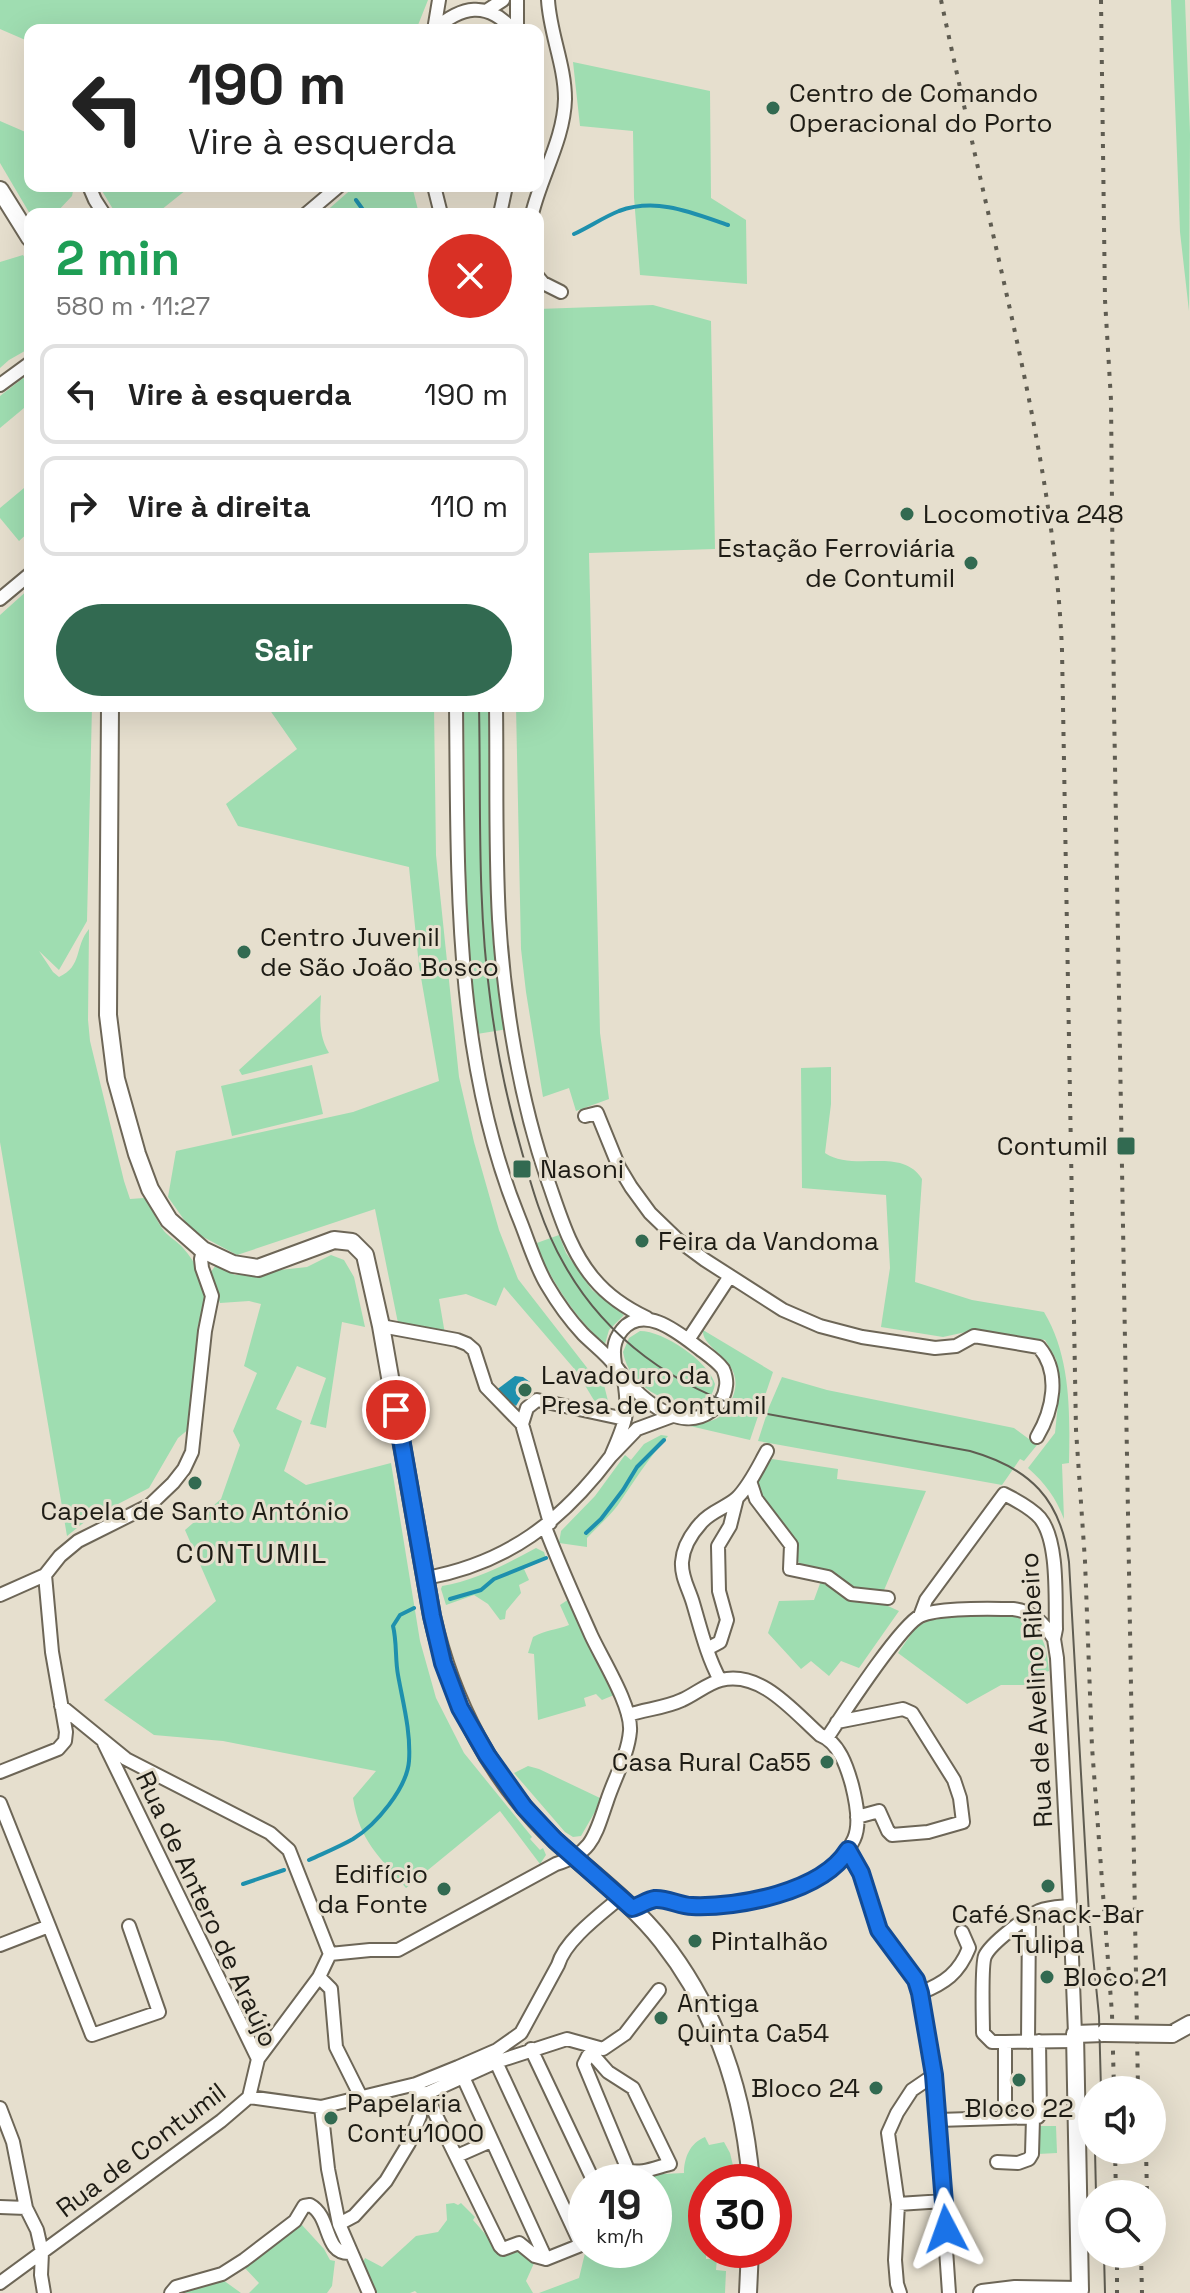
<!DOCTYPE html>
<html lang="pt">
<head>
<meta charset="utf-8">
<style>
	body { margin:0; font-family:"Space Grotesk",sans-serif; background:#f6f6f6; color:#222; height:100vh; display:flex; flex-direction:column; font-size:30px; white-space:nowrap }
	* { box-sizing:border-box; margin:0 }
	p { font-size:26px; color:#767676 }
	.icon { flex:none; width:44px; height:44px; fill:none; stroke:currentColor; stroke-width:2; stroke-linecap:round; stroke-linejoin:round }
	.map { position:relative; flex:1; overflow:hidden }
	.drawer { position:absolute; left:24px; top:208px; width:520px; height:504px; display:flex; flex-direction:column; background:#fff; border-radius:16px; box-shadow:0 8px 32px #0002 }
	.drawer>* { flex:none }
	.guide { position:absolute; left:24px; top:24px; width:520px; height:168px; border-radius:16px; box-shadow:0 8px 32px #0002; background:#fff; color:#222; overflow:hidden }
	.buttons { position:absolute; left:1078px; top:2076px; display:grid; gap:16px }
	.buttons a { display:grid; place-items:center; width:88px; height:88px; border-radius:50%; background:#fff; box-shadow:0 8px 32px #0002; font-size:40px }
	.speed { position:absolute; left:568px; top:2164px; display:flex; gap:16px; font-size:40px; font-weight:700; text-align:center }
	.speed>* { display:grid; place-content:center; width:104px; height:104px; border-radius:50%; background:#fff; box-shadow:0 8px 32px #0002; line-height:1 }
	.speed small { font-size:20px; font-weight:400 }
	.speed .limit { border:12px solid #d22; background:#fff; color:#111 }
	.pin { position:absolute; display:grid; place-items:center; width:68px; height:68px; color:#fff; margin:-34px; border:4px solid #fff; border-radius:50%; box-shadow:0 2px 8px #0007 }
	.me { position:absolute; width:88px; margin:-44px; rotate:356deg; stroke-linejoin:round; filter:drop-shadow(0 0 6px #0008) }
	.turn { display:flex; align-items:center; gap:28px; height:168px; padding:0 32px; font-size:36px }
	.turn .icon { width:104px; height:104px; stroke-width:2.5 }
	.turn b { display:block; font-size:56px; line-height:68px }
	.round { display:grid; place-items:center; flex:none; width:84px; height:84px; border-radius:42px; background:#f6f6f6 }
	.overview { display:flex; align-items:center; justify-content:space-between; height:136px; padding:0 32px }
	h1 { font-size:48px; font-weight:600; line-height:60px; color:#1e9e55 }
	.button { display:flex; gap:16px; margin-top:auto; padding:16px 32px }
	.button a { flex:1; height:92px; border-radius:48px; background:#326a51; color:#fff; font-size:32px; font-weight:600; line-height:92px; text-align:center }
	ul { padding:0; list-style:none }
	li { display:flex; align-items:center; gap:24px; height:100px; margin:0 16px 12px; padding:0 16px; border:4px solid #e0e0e0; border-radius:16px }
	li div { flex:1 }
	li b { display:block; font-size:30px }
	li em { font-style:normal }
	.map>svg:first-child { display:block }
	.green { fill:#9fddb1 }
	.water { fill:#1e90ad }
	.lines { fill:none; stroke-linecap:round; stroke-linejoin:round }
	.stream { stroke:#1e90ad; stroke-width:4 }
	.street-casing { stroke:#6d6657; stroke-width:16 }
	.secondary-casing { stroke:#6d6657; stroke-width:20 }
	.street { stroke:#fff; stroke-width:12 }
	.secondary { stroke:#fff; stroke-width:16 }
	.tram { stroke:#5f5c51; stroke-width:2 }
	.rail { stroke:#5f5c51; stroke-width:4; stroke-dasharray:4 8; stroke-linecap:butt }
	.secondary-bridge-casing { stroke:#6d6657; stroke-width:20; stroke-linecap:butt }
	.secondary-bridge { stroke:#fff; stroke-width:16 }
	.route-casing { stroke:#114b97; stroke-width:20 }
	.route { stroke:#1a73e8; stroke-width:14 }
	.poi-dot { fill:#326a51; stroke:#e6dfce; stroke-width:3 }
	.labels { text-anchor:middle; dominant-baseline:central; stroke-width:6; stroke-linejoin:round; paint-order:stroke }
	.poi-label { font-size:26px; fill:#1e1c15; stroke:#e6dfce; text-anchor:start }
	.street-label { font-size:26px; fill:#1e1c15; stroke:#e6dfce }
	.neighbourhood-label { font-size:28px; letter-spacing:2px; fill:#1e1c15; stroke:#e6dfce }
</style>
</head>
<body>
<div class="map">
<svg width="1190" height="2293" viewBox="0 0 1190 2293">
	<rect width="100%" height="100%" fill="#e6dfce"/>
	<!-- green -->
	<path class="green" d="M0,0h428l-12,30h-386v12l-30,-13z
		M1171,0h14l5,134 -1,177 -9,-79z
		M573,62l137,29 1,107 35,22 1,64 -107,-9 -6,-78 -1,-66 -53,-5z
		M0,121l30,13v52h44l-2,10 -17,18h-25l-30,-51z
		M99,186h92l-35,28h-40z
		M355,186h57l7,28h-96z
		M23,255l7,11v82l-21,12 -9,8v-106z
		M653,305l58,16 4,228 -126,4 11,480 9,66 -33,12 -7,-23 -26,9 -17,-105 -5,-43 -5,-243h22v-397z
		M27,375l3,4v24l-30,25v-32z
		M30,483v48l-11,10 -19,-23v-10z
		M30,588v118h62l-5,215 -28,49 -20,-19 14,21 6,5c24,-11 15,-30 30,-48l-1,91 2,21 34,140 6,18 14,-1c9,10 12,23 20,33 5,6 14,11 19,17 19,21 30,51 15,77l-8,103 -12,10 -29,50 -62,32 -20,16 -67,-394v-527z
		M267,706h167l2,149 23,222 15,65 25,88 19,49 70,90 16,16 6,24 -12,-2 -21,-35 -73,-85 -8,19 -30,-12 -27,5 6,35 -47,-11 -23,-114 -138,46 -45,-24 -24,-34 8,-46 177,-39 86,-31 -20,-115 -10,-99 -171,-41 -12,-22 71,-55z
		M464,706h25l4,214 15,109 -31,5 -11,-104z
		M321,995c-1,21 -3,40 8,58l-87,22 -3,-5z
		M312,1065l11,49 -91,22 -11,-50z
		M831,1067v37l-6,49c29,20 76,-7 97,26l-7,103 57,18 72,12c27,45 26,101 25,151l-7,1 2,55c-8,-21 -19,-36 -36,-51l27,-35 5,-49 -4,-25 -11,-19 -70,-10 -32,7 -62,-10 9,-59 -4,-73 -84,-7 -1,-120z
		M559,1235l7,18 26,37 32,25 -15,15 -4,14c-32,-27 -52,-63 -71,-100z
		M331,1255l13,5 10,17 11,50 -23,-5 -16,106 -16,-4 16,-46 -29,-12 -21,43 26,12 -18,50 22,14 85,-22 29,178 16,57 28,55 68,84 -2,2 10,11 3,-2 3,7 -6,9 -40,-53 -94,77c-27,-32 -46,-46 -53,-90l23,-27 -153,-30 -69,-6 -50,-35 112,-99 -31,-71 36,-31 19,-54 -7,-14 24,-58 -13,-7 17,-62 -12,-3 -29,2 -10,-30 6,-8 19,10 72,-8z
		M703,1330l70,42 -23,68 -73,-17c20,0 40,3 51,-16 27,-47 -27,-54 -25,-77z
		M640,1331c24,0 68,30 75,53 -2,11 -7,18 -18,22 -31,-2 -68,-19 -74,-54l6,-14z
		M782,1377l45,13 187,38 23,17 -13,16 -4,-2 -18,26 -244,-44 11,-34z
		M661,1435l7,1c-19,22 -34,45 -50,69 -9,12 -21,22 -31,33v9l-28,-4 2,-12 34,-35 30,-41 6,5 13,-16z
		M772,1459l66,10 -1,10 89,12 -47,111 20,9 -40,57 -18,-7 -12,15 -18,-15 -10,8 -33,-36 11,-32 35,-1 8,-22 -19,-9 -7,-11 -34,-52 -6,-26z
		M536,1548l8,4 2,7 -22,10 5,11 -10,5 2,8 -15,18 -1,8 -5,1 -12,-16 -14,-9 -28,10 -5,-16 1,-3c35,-6 64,-22 94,-38z
		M569,1599l45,96 -12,5 -6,-6 -12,4 2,8 -48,14 -4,-66 -6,-1 5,-16c12,-7 23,-7 36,-12l-9,-20z
		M1011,1614c31,15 35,25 38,57l-3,1v13h-45l-34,19 -69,-51 18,-26 18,-9z
		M528,1766l11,3 61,29 -4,12 -15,26 -8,1 -8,-5 -51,-59z
		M1038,2126h18l1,27 -19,1z
		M705,2137l4,8 15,-3 6,11 7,29h-31v77h11l-1,11 10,1 -1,22h-186l40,-15 7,-29 68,1v-68h-35l1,-6 64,-3c0,-15 6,-30 21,-36z
		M454,2203l4,2 3,-2 14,14 -2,3 27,31 17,-6 18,16 -9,20 7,12h-116l-2,-2 -5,2h-35l-13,-29 3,-6 17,9 34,-31 22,-4 9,-12 -1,-16z
		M302,2225l22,24 6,11 5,1 -3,25 -5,7h-78l10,-10 -16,-17 48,-37z
		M223,2280l18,13h-59l2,-2z"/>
	<!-- water -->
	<path class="water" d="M515,1376l8,1 7,5 -14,24 -21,-15z"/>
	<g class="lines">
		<!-- stream -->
		<path class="stream" d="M356,200l10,14
			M574,234c15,-7 30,-17 45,-23 38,-14 74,2 109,14
			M586,1533l15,-14 22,-29 14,-23 27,-27
			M450,1599l31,-9 13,-11 52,-21
			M309,1860c15,-7 30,-13 44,-21 23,-14 54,-51 56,-78 2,-29 -6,-58 -11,-86 -3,-16 -1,-33 -5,-49l7,-11 14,-7
			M243,1884l41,-14"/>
		<defs>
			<path id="street" d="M517,0v30
				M486,11l17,-11
				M434,30c27,-24 53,-30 79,0
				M434,30l5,-30
				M89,186l6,14 9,14
				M434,186l7,28
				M306,214l33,-28
				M500,214l6,-28
				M532,214c9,-38 32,-75 33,-115 0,-34 -15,-65 -17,-99
				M538,277l5,6 18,9
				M0,385l30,-22
				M0,599l30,-25
				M456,706c2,172 -3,350 63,512 9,22 16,47 28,67 10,17 22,34 36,49 11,11 25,21 34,34 17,26 61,67 94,43 8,-5 14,-15 15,-25 1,-5 -1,-13 -3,-17 -6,-8 -15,-14 -23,-20 -20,-15 -56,-46 -78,-19 -9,11 -9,22 -7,34
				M496,706c1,71 -1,142 3,213 5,85 21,181 49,262 12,34 22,70 46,98 14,17 34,30 53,39
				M585,1116l12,-3 22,54 12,20 19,26 28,27 27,20 78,50 37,16 42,11 73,11 21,-2 18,-10 65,11c22,26 14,63 -2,90
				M381,1326l76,14 10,4 7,6 12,37 36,37 28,99
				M688,1340l42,-64
				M624,1380c6,35 1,43 -13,76l26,-27 38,-14
				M522,1424l5,-16 10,-8 88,19
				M750,1481l6,18 35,46 -1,24 38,8 23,17 37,4
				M426,1578c82,-15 136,-57 185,-122
				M0,1595l45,-20 15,-19 18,-15 72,-36 23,-22 11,-14 8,-17 13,-121 7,-35 -10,-28 -1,-9 2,-9
				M920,1616l6,-16 78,-106c12,6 27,14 36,24 19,23 15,82 16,111l-2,10 3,19 13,248 5,128
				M707,1649l13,-7 7,-22 -8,-29 -1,-45 12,-20 7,-28
				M720,1680c-13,-24 -19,-50 -27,-77 -4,-14 -12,-26 -11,-41 1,-15 9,-28 19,-39 10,-12 25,-15 36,-25 13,-13 21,-31 30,-47
				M61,1706l65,53 144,74 19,17 41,104
				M628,1715c18,-6 37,-7 54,-15 12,-5 26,-17 39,-20 40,-10 73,32 99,55 19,7 27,32 32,50 4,16 9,39 2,54 -23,53 -111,69 -162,67 -12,0 -25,-8 -37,-6 -7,0 -16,6 -23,8
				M837,1722l66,-13 9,4 42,67 6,18 3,24 -35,10 -36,3 -4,-4 -9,-20 -22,6
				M827,1738c16,-24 73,-112 93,-122 19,-9 70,-7 93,-7 19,2 31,14 41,30
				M104,1743l154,316 -9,38
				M0,1772l58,-23 7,-8 1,-9 -14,-80 -7,-77
				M0,1803l49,123 -49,19
				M848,1850l13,23 18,57 37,50 4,13 14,82 15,218
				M49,1926l43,109 67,-23 -30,-86
				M319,1977l12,12 5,58 25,50
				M920,1993c25,-10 39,-20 49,-45l-7,-16
				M1005,2042l70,-1
				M1028,2042l1,-125
				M531,2049l63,133
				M593,2055l-5,1 -4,8 44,106c12,5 29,-3 42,-6l-37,-76 -25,-16 -15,-17v-8
				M258,2059l61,-82 11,-23 40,-4h28l158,-86c37,-11 39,-29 51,-63 7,-22 21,-46 23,-70 2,-25 -28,-72 -39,-96 -16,-36 -32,-71 -46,-108
				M496,2062l85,183 5,-5
				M425,2093l75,153 3,3 16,-6 16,13 11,3 -83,-182
				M421,2096l75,-34 71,-23 36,10 22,-15 34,-44
				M321,2107l7,62 11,55 30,69
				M0,2108l13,34 13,66 11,22 5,22 -1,23 3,18
				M1005,2118v-76h-13l-9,-9c0,-14 -2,-68 2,-77 6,-13 41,-39 54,-45 10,-4 21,-4 31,-5
				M938,2120l100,-3 2,-3 -1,-73
				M457,2156l34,-15
				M997,2162l21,1 11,-4 3,-5 1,-36
				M898,2204l46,-3
				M0,2207l26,1
				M339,2224l15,-8 32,-35 23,-38 11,-27 -2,-25
				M546,2259l35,-14
				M0,2283l221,-162 28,-24 72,10 95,-23 42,-17 39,-17 24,-17 37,-68c7,-25 43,-51 63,-68
				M171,2293l5,-6 46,-13 22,-14 51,-39 9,-15 6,-1c22,12 13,49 40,48
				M900,2293l-3,-9 -2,-24 3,-56 -10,-71 9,-20 15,-23 22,-15"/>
			<path id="secondary" d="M0,190l30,48
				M110,706l-2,309 8,64 21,75 13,35 19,31 34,30 30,14 25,4 76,-28 18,2 13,13 16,71 51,290c19,85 60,165 124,225 36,33 76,62 106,100 55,70 82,154 89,241
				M1172,2034l18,-10
				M748,2293l2,-43
				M982,2293l33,-4 65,1 -5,-256 29,-1"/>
		</defs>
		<!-- street casing -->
		<use href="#street" class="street-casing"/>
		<!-- secondary casing -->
		<use href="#secondary" class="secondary-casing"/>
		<!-- street -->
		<use href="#street" class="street"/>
		<!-- secondary -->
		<use href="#secondary" class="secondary"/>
		<!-- tram -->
		<path class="tram" d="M474,30l1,-3
			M479,706c2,97 -2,195 11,291 6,50 16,99 30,148 11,40 23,83 44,119 41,74 112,124 192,148l214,39c60,17 91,48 99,111l20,353 10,101 2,74
			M1095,2150l1,44
			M1104,2254l1,39"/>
		<!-- rail -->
		<path class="rail" d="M941,0c21,99 44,198 66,296 26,117 50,234 55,354l14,780 9,131 7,186 20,267 2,76
			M1101,0l4,300 6,100 3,307 24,1383
			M1115,2150l1,44
			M1146,2150l1,44
			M1117,2254v39
			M1141,2254l1,39"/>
		<defs>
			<path id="secondary-bridge" d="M1104,2033l68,1"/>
		</defs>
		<!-- secondary-bridge casing -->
		<use href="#secondary-bridge" class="secondary-bridge-casing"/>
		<!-- secondary-bridge -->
		<use href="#secondary-bridge" class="secondary-bridge"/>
	</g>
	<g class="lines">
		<defs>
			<path id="route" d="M396,1410l36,206 11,47 17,45 27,47 37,52 31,33 77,68c7,-2 16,-8 23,-9 12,-1 25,7 37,7 46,2 130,-14 156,-56l13,23 18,57 37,50 4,13 14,82 12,154"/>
		</defs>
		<!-- route casing -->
		<use href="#route" class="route-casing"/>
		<!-- route -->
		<use href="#route" class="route"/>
	</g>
	<!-- markers -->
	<g class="poi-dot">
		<circle cx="773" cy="108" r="8"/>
		<circle cx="907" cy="514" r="8"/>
		<circle cx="971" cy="563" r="8"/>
		<circle cx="244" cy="952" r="8"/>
		<rect x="1116" y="1136" width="20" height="20" rx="4"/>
		<rect x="512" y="1159" width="20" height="20" rx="4"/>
		<circle cx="642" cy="1241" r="8"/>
		<circle cx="525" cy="1390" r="8"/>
		<circle cx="195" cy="1483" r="8"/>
		<circle cx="827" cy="1762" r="8"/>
		<circle cx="1048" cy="1886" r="8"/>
		<circle cx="444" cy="1889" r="8"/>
		<circle cx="695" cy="1941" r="8"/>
		<circle cx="1047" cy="1977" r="8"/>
		<circle cx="661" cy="2018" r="8"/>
		<circle cx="1019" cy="2080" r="8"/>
		<circle cx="876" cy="2088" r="8"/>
		<circle cx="331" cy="2118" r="8"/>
	</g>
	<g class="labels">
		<!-- poi labels -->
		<g class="poi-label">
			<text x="789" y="93">Centro de Comando<tspan x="789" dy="30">Operacional do Porto</tspan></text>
			<text x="923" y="514">Locomotiva 248</text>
			<text x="955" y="548" text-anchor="end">Estação Ferroviária<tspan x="955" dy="30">de Contumil</tspan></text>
			<text x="260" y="937">Centro Juvenil<tspan x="260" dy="30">de São João Bosco</tspan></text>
			<text x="1108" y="1146" text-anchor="end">Contumil</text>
			<text x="540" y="1169">Nasoni</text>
			<text x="658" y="1241">Feira da Vandoma</text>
			<text x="541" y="1375">Lavadouro da<tspan x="541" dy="30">Presa de Contumil</tspan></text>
			<text x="195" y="1511" text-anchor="middle">Capela de Santo António</text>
			<text x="811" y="1762" text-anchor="end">Casa Rural Ca55</text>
			<text x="428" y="1874" text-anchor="end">Edifício<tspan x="428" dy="30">da Fonte</tspan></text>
			<text x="1048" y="1914" text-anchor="middle">Café Snack-Bar<tspan x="1048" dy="30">Tulipa</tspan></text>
			<text x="711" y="1941">Pintalhão</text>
			<text x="1063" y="1977">Bloco 21</text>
			<text x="677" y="2003">Antiga<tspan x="677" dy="30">Quinta Ca54</tspan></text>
			<text x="860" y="2088" text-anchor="end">Bloco 24</text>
			<text x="347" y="2103">Papelaria<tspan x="347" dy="30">Contu1000</tspan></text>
			<text x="1019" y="2108" text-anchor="middle">Bloco 22</text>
		</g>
		<!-- street labels -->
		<g class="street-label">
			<text transform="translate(1036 1690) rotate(-93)">Rua de Avelino Ribeiro</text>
			<text transform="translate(207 1909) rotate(65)">Rua de Antero de Araújo</text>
			<text transform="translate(141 2150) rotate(-37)">Rua de Contumil</text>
		</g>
		<!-- neighbourhood labels -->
		<g class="neighbourhood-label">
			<text x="252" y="1553">CONTUMIL</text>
		</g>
	</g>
</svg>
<div class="buttons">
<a><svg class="icon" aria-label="sound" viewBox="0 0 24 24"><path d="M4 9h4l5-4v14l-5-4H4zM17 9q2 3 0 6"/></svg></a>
<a><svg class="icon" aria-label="search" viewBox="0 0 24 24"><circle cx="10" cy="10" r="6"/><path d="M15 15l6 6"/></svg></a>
</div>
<div class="speed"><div>19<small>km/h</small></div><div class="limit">30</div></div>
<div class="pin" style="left:396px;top:1410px;background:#d93025"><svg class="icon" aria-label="arrive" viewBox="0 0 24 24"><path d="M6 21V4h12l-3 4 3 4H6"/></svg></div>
<svg class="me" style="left:946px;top:2229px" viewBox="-20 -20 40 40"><path d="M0-17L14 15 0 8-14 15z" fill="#1a73e8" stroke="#fff" stroke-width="4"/></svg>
<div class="guide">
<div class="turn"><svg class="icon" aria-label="left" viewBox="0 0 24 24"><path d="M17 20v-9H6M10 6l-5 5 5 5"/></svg><div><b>190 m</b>Vire à esquerda</div></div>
</div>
<section class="drawer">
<div class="overview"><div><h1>2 min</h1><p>580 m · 11:27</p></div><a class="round" style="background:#d93025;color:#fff"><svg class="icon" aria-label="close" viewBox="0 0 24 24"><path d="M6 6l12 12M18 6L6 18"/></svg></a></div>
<ul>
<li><svg class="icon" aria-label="left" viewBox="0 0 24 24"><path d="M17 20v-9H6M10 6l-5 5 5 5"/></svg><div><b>Vire à esquerda</b></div><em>190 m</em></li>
<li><svg class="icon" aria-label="right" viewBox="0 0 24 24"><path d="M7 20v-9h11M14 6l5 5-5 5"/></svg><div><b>Vire à direita</b></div><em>110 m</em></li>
</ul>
<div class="button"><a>Sair</a></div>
</section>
</div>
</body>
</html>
